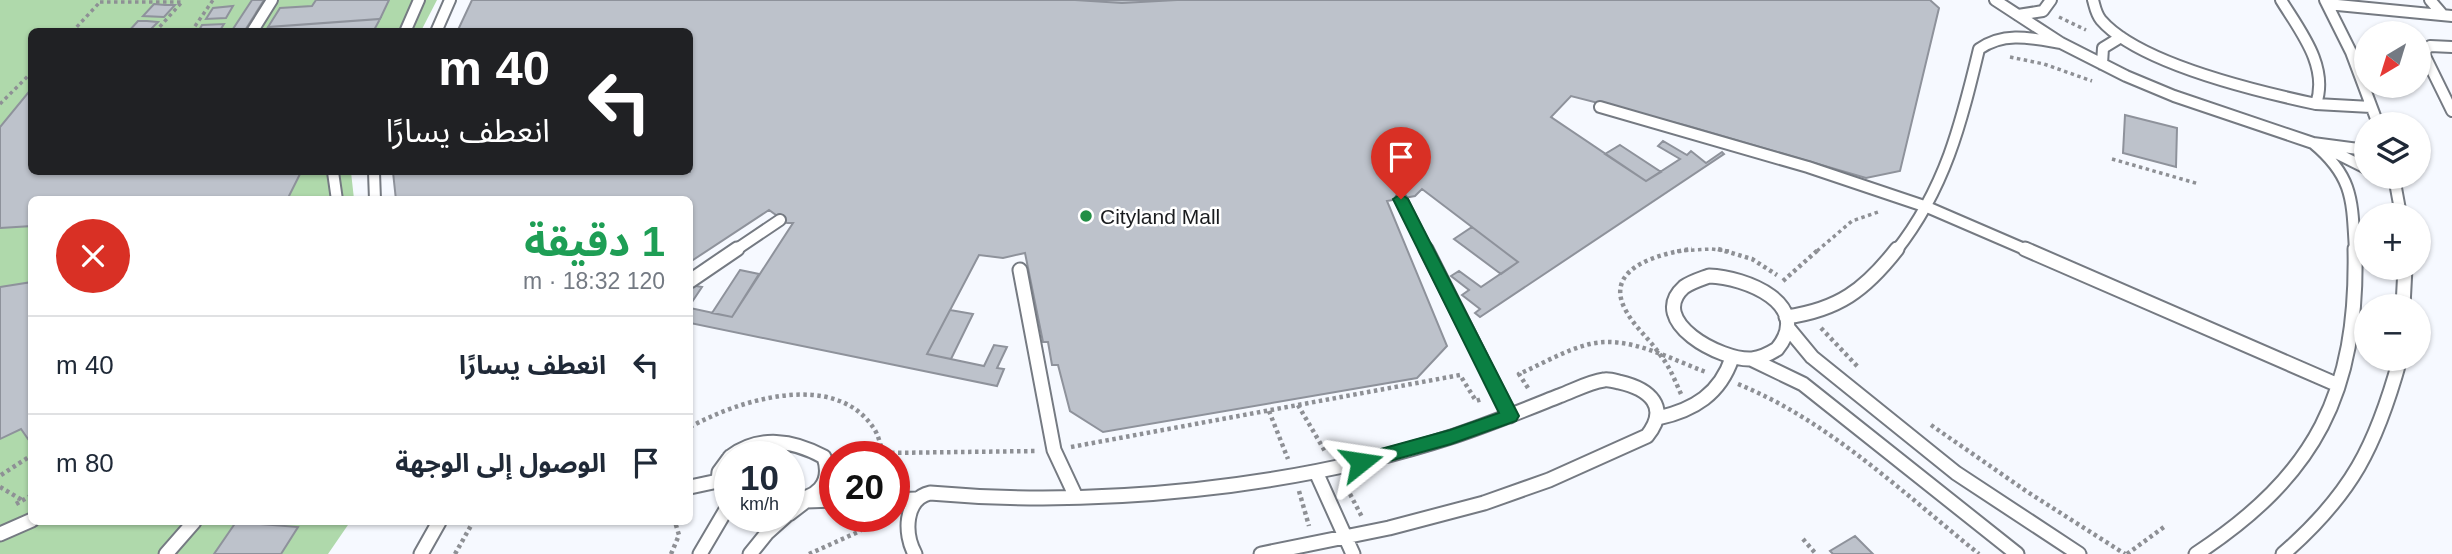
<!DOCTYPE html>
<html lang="ar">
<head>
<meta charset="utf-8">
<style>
	body { margin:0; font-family:Helvetica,"Noto Sans Arabic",sans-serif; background:#f6f6f7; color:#1f2937; direction:rtl; height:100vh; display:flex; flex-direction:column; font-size:26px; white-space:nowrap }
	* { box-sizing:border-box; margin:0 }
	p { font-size:23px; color:#747a83 }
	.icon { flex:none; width:38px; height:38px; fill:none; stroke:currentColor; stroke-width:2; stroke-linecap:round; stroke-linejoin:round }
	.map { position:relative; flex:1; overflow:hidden; direction:ltr }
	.panel { position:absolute; left:28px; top:196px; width:665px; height:329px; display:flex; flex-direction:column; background:#fff; border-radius:10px; box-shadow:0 2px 5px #0004; direction:rtl }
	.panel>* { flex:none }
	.hud { position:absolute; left:28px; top:28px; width:665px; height:147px; border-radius:10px; box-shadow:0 2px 5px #0004; direction:rtl; background:#202124; color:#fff; overflow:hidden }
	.needle { width:46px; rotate:218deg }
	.tools { position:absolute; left:2354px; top:21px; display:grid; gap:14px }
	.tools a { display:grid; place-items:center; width:77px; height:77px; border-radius:50%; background:#fff; box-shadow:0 2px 5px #0004; font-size:35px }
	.speed { position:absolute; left:714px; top:441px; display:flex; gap:14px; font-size:35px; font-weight:700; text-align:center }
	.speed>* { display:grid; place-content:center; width:91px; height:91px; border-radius:50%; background:#fff; box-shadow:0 2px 5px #0004; line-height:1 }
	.speed small { font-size:18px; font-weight:400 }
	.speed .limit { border:10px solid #d22; background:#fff; color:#111 }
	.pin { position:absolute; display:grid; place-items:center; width:60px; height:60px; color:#fff; margin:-72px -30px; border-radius:50% 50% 50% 0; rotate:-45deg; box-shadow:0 0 7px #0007 }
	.pin .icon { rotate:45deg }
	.me { position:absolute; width:77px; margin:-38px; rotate:75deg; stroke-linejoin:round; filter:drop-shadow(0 0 5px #0008) }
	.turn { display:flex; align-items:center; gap:24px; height:147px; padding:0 28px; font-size:32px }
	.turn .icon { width:91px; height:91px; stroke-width:2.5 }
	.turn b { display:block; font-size:49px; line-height:60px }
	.round { display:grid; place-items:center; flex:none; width:74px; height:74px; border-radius:37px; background:#f6f6f7 }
	.headline { display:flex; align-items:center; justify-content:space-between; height:119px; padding:0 28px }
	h1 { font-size:42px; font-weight:700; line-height:52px; color:#1e9e55 }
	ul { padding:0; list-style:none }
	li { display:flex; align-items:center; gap:21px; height:98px; padding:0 28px; border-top:2px solid #e0e1e3 }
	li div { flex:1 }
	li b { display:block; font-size:26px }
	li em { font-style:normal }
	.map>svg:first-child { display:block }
	.green { fill:#afd9ab }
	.building { fill:#bdc2cb; stroke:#8e929b; stroke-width:2 }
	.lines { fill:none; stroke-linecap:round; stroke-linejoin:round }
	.service-far1-casing { stroke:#757a82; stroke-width:14 }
	.service-casing { stroke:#757a82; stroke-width:17 }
	.path-far1 { stroke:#8e9095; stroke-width:3.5; stroke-dasharray:3.5 3.5; stroke-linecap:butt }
	.path { stroke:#8e9095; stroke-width:4.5; stroke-dasharray:3.5 3.5; stroke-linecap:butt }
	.service-far1 { stroke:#fff; stroke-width:10 }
	.service { stroke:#fff; stroke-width:13 }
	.route { fill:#0b8043; stroke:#07532c; stroke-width:2 }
	.poi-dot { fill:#228f46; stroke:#fff; stroke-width:2.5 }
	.labels { text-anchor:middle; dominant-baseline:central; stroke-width:5; stroke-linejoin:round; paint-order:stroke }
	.poi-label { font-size:21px; fill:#1a1c1f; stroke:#fff; text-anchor:start }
</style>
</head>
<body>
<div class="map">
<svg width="2452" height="554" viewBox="0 0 2452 554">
	<rect width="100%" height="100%" fill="#f6f9ff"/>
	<!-- green -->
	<path class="green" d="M0,0h437l-16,31 -389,1v140h319l3,27 -322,1v322h318l-22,32h-328z"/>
	<!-- building -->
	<path class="building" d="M252,0h12l-20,32h-13z
		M316,0h73l-9,19 -112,8 12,-19 32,-2z
		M472,0h603l47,3 55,-3h753l9,8 -39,163 -34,7 -178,-52 -117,-30 -20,21 95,64 34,-22 -22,-13 5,-5 24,14 4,-4 15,12 16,-11 2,2 -244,163 -5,-4 5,-4 -18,-14 7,-5 -18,-14 8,-5 22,16 37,-25 -96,-73 -7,7 -28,5 60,145 -30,32 -314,54 -33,-21 -12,-46h-6l-4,-23h-5l-18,-89 -22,5 -24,-3 -52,99 57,12 10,-21 13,2 -10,21 7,1 -7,17 -307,-63v-15l42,9 61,-94h-6l-18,-13 -79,52v-62h-294l-3,-28h297v-140h-233z
		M1075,0h102l-55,3z
		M154,4l11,1h10l-11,12 -21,-1z
		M233,6l-7,12 -20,1 7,-11z
		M380,19l-7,13h-107l2,-5z
		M138,21h9l11,1 -10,10h-20z
		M224,24l-5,8h-21l4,-7z
		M32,88v84h269l-14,28h-255v26l-32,2v-101z
		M2125,115l52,13 -1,39 -53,-14z
		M1620,145l41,27 -15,9 -41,-27z
		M1472,227l46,35 -17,12 -47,-35z
		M740,270l19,4 -27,43 -20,-4z
		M32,282v155l-4,2 -7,-10 -21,10v-152z
		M690,285l12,2 -12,18z
		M950,310l23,4 -22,45 -24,-5z
		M236,522l62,5 -17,27h-67z
		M1855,536l18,18h-40l-3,-3z"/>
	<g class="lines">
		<defs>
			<path id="service-far1" d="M1995,0l66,43 65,33 48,20 139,47 53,7
				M2093,0c2,7 3,14 8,20 38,44 159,72 215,84 13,-38 -16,-73 -35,-104
				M2325,0l26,52 27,72
				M2430,0l13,15
				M2327,4l125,12
				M2018,15l25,-4 8,-11
				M252,32l20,-32
				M405,32l14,-32
				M436,32l14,-32
				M2452,47l-22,-1 -7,6 29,59
				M2102,64l1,-16 18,-11
				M2316,104l55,3
				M1600,107l208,60 119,40 102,44
				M2313,143c41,34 39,58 42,108
				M2330,150l36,18
				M333,172l4,28
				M374,172l1,28
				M2394,177l7,38
				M1401,199l26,52
				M734,251l46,-31
				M1896,251c49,-62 65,-127 83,-202 25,-18 53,-11 82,-6"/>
			<path id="service" d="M1426,249l84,167
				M2025,249l313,136
				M1020,270l34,180 22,47
				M1709,276c36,1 105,28 68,73 -8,5 -16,9 -25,10 -31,2 -106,-38 -68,-72 7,-5 17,-8 25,-11z
				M690,281l47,-32
				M2403,306l2,-38
				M1786,317c52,-7 79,-27 111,-68
				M1788,328l24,29 144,116 123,81
				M1751,359l52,25 214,170
				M1658,418c36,-8 62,-24 74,-60
				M730,457c29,-22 63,-17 94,0 9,27 -8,43 -35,43
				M730,457l-11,15 -1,9 12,8
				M1316,472l37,82
				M690,487l28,-6
				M894,500l22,-1
				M789,514l17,-13 29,-1
				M0,534l32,-14
				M166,554l28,-32
				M421,554l18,-32
				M700,554l30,-51
				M750,554l17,-21 19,-17
				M915,554c-11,-20 -11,-55 15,-61 168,15 364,-5 524,-57 36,-12 70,-26 105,-40 14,-5 30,-14 45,-16 4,-1 11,1 15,2 31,7 51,25 28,54l-98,44 -65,23 -95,25 -128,26
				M2196,554c120,-79 162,-161 159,-305
				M2283,554c69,-60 93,-108 117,-195"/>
		</defs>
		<!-- service-far1 casing -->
		<use href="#service-far1" class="service-far1-casing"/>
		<!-- service casing -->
		<use href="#service" class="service-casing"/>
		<!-- path-far1 -->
		<path class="path-far1" d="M100,2h82
			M2059,17l27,13
			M72,32l28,-30
			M155,32l28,-31
			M191,32l22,-32
			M2010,57l34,7 48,17
			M0,104l32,-32
			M2112,159l87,25
			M1677,251l34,-2 18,2
			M1817,251l35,-30 29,-10"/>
		<!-- path -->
		<path class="path" d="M1718,249l34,10 25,16
			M1783,281l36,-32
			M1821,328l37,39
			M1738,384c91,37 165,109 241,170
			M1528,388l-9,-14c23,-10 46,-24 71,-30 39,-9 80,15 116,28
			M1681,394c-6,-13 -11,-27 -20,-38 -11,-17 -27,-29 -36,-47 -22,-42 37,-56 67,-60
			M1298,405l28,48
			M1269,411l19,48
			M1931,425l95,66 99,63
			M690,427c49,-27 143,-57 183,0 6,8 8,21 11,30
			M1071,447l389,-72 16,26 6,-2
			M884,453l154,-2
			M1,475l31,-20
			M0,487l22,13
			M1299,491l10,35
			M1350,494l12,23
			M16,504l16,-9
			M1803,539l13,15
			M455,554l18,-32
			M671,554l8,-19 -4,-13
			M809,554l49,-22 21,-16
			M2127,554l37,-27"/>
		<!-- service-far1 -->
		<use href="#service-far1" class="service-far1"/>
		<!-- service -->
		<use href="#service" class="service"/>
	</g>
	<!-- route -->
	<path class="route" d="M1401,194l7,5 111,217 -3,5 -65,23 -90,25 -6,-2 -3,-5 3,-6 95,-26 49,-17 -106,-214z"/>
	<!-- markers -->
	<circle class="poi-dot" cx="1086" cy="216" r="7"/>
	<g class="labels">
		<!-- poi labels -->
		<g class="poi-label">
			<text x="1100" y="216">Cityland Mall</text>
		</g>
	</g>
</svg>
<div class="tools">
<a><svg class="needle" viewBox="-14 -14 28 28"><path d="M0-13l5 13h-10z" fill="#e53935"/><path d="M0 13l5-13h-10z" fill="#747a83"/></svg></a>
<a><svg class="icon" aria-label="layers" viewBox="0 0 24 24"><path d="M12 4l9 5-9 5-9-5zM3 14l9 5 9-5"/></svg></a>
<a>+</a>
<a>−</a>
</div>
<div class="speed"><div>10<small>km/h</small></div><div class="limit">20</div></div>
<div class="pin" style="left:1401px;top:199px;background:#d93025"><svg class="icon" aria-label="arrive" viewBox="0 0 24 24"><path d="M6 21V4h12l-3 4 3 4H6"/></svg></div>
<svg class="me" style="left:1361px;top:462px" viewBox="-20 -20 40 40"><path d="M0-17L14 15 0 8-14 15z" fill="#0b8043" stroke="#fff" stroke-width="4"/></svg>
<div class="hud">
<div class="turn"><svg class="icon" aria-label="left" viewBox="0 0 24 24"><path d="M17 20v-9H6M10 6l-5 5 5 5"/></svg><div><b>40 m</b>انعطف يسارًا</div></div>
</div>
<section class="panel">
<div class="headline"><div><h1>1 دقيقة</h1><p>120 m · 18:32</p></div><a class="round" style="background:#d93025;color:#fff"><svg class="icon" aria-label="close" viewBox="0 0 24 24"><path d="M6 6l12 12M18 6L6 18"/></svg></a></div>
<ul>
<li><svg class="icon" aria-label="left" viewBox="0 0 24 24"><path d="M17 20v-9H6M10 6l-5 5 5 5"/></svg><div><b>انعطف يسارًا</b></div><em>40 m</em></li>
<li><svg class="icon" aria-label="arrive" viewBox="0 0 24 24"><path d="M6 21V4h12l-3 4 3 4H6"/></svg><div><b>الوصول إلى الوجهة</b></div><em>80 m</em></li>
</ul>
</section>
</div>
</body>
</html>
